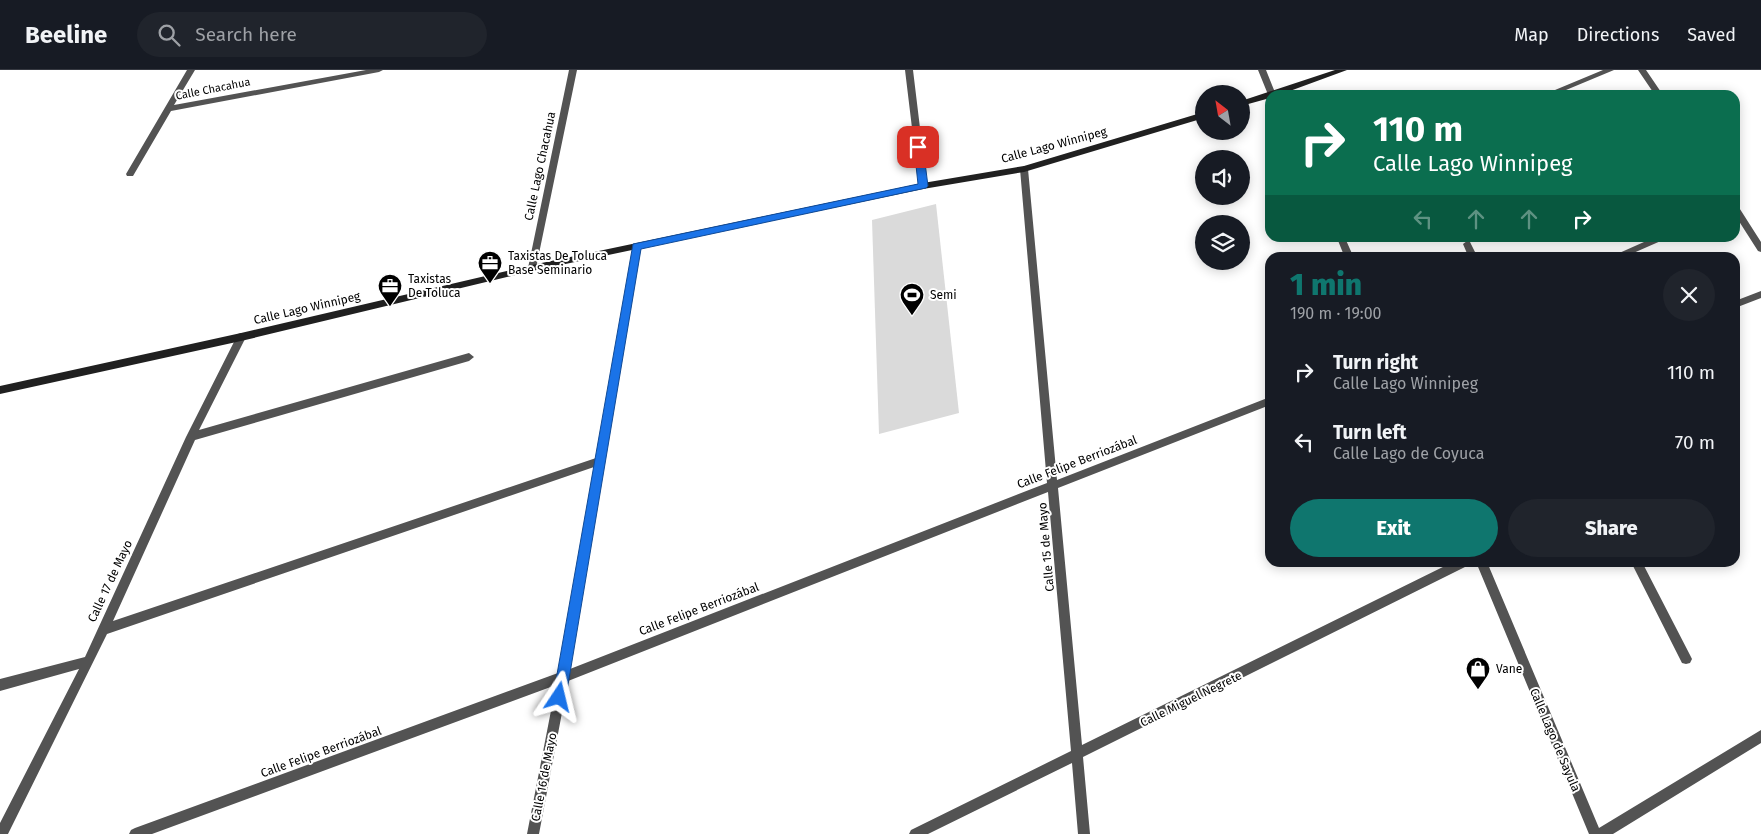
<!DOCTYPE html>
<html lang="en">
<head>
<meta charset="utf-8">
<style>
	body { margin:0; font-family:"Fira Sans",sans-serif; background:#20242c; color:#f1f3f6; height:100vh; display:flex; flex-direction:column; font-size:19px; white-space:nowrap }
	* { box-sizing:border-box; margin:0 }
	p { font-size:16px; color:#9ea1a6 }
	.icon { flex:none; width:28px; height:28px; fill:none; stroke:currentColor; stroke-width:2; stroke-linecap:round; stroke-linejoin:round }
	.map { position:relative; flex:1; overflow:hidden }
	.sheet { position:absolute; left:1265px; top:182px; width:475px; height:315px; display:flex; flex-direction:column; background:#171b24; border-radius:15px; box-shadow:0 2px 12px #0003 }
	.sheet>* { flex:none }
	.banner { position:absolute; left:1265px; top:20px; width:475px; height:152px; border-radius:15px; box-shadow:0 2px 12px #0003; background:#0b6e4f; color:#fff; overflow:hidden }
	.needle { width:32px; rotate:329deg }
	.controls { position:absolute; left:1195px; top:15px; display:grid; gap:10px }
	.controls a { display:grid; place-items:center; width:55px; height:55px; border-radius:50%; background:#171b24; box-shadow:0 2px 12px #0003; font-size:25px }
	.pin { position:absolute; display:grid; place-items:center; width:42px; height:42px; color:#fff; margin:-21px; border-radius:10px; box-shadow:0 2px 8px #0006 }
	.me { position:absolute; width:55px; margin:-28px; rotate:10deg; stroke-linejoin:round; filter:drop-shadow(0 0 4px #0008) }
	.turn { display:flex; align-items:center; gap:18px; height:105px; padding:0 25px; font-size:22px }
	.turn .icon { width:65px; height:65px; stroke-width:2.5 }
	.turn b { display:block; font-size:35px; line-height:42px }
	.lanes { display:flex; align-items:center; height:48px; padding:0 25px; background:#0003; justify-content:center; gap:25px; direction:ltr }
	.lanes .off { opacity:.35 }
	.round { display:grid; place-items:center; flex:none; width:52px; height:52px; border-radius:26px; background:#20242c }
	.head { display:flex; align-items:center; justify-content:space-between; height:85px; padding:0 25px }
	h1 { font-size:30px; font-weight:800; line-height:38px; color:#0f766e }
	.primary-button { display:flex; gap:10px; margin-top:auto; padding:10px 25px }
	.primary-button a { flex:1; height:58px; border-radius:30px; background:#0f766e; color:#fff; font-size:20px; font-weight:800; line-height:58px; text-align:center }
	.primary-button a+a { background:#20242c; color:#f1f3f6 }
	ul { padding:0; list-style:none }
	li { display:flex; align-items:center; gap:15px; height:70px; padding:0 25px }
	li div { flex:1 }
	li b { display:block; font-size:19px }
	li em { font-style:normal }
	header { display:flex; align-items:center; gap:30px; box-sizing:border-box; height:70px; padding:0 25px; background:#171b24; border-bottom:1px solid #363941 }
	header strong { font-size:24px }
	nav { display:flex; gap:28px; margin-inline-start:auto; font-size:18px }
	.search { width:350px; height:45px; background:#20242c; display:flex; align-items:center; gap:12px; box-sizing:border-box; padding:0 18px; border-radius:28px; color:#9ea1a6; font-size:19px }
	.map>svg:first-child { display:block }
	.green { fill:#dadada }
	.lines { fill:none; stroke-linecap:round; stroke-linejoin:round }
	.street { fill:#535353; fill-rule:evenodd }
	.secondary { fill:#202020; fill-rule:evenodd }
	.route { fill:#1a73e8; stroke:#114b97 }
	.labels { text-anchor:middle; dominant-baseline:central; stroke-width:4; stroke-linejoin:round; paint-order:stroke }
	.far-street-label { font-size:11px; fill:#000; stroke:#fff }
	.street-label { font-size:12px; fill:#000; stroke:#fff }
	.poi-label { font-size:12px; fill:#000; stroke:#fff; text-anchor:start }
</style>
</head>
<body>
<header>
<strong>Beeline</strong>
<div class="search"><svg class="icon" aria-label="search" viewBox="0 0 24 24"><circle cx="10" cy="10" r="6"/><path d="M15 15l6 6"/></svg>Search here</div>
<nav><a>Map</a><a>Directions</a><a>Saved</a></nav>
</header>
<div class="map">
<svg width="1761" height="764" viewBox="0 0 1761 764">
	<rect width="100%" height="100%" fill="#fff"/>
	<!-- green -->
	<path class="green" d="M936,134l23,209 -80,21 -7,-214z"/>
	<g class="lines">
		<!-- street -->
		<path class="street" d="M187,0h8l-21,35 192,-35h17l-4,2 -208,39 -38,65h-6l-1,-2z
			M569,0h8l-41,198 -4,3 -4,-3z
			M905,0h8l14,116 -4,3 -4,-3z
			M1258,0h8l10,25h-6l-1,2z
			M1603,0h11l-60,25h-11z
			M1638,0h8l17,25h-8z
			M1024,96l4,3 29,311 213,-83v8l-212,83 24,257 371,-183h17l-1,3 -386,192 7,77h-12l-6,-71 -144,71h-19l2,-4 160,-79 -23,-259 -480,189 -29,153h-12l29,-149 -404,149h-23l2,-4 4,-2 423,-155 36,-206 -487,167 -99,200h-8v-11l79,-154 -79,22v-12l85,-22 101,-220 52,-103 3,-1 5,4 -47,93 270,-77 5,4 -5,4 -274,79 -82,181 483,-163 37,-211 1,-2h6l1,2 -71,422 477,-186 -27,-314z
			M1735,135l3,1 23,36v10l-3,-1 -23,-36z
			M1337,168h8l9,20h-9z
			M1653,168h11l-1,2 -41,18h-14z
			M1467,171l3,1 8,16h-9l-6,-14z
			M1761,221v7l-26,10v-7z
			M1476,492h11l112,266 162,-98v13l-148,91h-24z
			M1631,492h11l48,93 2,4 -2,4 -4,1 -4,-1z"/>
		<!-- secondary -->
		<path class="secondary" d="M1335,0h12l-68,25h-9v3l-29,8v-5z
			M1204,42v6l-180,54 -101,17 -391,82 -291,70 -241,53v-8l241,-53 291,-68 391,-82 101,-17z"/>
	</g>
	<!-- route -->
	<path class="route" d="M918,74l5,3 5,39 -2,2 -285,61 -75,448 -2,5 -5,1 -5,-1 -1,-5 80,-453 285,-60 -4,-37z"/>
	<!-- icons -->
	<defs>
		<symbol id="office-pin" viewBox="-11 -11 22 30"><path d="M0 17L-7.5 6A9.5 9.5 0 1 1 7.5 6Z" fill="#000" stroke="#fff"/><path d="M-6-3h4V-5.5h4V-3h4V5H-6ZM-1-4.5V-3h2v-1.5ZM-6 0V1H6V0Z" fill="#fff"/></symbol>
		<symbol id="stadium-pin" viewBox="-11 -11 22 30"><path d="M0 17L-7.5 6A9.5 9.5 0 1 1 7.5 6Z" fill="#000" stroke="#fff"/><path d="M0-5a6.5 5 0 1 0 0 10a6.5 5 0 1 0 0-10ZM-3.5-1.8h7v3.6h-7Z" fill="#fff"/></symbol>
		<symbol id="shop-pin" viewBox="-11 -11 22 30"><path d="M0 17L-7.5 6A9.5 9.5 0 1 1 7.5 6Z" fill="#000" stroke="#fff"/><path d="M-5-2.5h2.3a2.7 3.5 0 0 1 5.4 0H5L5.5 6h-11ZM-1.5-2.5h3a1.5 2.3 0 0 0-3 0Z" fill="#fff"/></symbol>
	</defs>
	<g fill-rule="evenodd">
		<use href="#office-pin" x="476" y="179" width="28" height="38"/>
		<use href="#office-pin" x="376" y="202" width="28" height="38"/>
		<use href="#stadium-pin" x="898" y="211" width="28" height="38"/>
		<use href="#shop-pin" x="1464" y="585" width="28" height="38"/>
	</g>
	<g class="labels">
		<!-- far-street labels -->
		<g class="far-street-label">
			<text transform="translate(213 19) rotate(-11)">Calle Chacahua</text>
		</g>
		<!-- street labels -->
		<g class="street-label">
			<text transform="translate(1054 75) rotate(-15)">Calle Lago Winnipeg</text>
			<text transform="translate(540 96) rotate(-78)">Calle Lago Chacahua</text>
			<text transform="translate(307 238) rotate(-13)">Calle Lago Winnipeg</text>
			<text transform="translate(1077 392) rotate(-21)">Calle Felipe Berriozábal</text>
			<text transform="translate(1046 477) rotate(-95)">Calle 15 de Mayo</text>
			<text transform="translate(110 511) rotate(-65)">Calle 17 de Mayo</text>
			<text transform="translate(699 539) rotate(-21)">Calle Felipe Berriozábal</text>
			<text transform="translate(1191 629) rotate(-26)">Calle Miguel Negrete</text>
			<text transform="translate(1555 670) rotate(67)">Calle Lago de Sayula</text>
			<text transform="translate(321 682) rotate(-20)">Calle Felipe Berriozábal</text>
			<text transform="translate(544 707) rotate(-79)">Calle 16 de Mayo</text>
		</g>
		<!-- poi labels -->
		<g class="poi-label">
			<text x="508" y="186">Taxistas De Toluca<tspan x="508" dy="14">Base Seminario</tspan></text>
			<text x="408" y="209">Taxistas<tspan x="408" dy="14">De Toluca</tspan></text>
			<text x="930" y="225">Semi</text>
			<text x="1496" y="599">Vane</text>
		</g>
	</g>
</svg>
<div class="controls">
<a><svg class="needle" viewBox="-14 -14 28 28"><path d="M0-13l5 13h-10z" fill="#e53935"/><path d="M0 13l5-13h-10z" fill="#9ea1a6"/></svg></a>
<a><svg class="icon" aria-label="sound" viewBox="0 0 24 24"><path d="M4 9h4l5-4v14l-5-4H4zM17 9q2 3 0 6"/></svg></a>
<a><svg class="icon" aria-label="layers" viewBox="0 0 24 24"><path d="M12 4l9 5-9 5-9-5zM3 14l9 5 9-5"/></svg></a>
</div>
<div class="pin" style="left:918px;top:77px;background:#d93025"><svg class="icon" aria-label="arrive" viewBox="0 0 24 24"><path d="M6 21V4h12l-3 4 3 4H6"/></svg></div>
<svg class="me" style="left:559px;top:627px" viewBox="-20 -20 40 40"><path d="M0-17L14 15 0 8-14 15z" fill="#1a73e8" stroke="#fff" stroke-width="4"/></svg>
<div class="banner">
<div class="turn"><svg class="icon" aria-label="right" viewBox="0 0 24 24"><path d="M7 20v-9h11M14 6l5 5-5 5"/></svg><div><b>110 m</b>Calle Lago Winnipeg</div></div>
<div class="lanes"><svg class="icon off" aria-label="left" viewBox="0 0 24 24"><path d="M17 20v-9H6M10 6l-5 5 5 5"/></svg><svg class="icon off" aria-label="ahead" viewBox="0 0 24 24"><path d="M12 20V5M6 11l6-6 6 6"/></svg><svg class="icon off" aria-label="ahead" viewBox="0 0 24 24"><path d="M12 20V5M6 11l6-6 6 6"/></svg><svg class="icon" aria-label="right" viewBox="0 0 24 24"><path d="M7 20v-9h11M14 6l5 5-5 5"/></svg></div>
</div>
<section class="sheet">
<div class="head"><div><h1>1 min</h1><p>190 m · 19:00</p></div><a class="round"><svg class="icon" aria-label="close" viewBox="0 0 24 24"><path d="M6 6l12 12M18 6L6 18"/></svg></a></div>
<ul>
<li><svg class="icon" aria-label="right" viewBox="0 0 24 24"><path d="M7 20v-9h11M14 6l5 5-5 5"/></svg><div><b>Turn right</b><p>Calle Lago Winnipeg</p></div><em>110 m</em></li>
<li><svg class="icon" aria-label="left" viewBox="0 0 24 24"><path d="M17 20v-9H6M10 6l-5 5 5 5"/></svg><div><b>Turn left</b><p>Calle Lago de Coyuca</p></div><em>70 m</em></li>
</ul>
<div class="primary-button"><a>Exit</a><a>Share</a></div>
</section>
</div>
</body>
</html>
